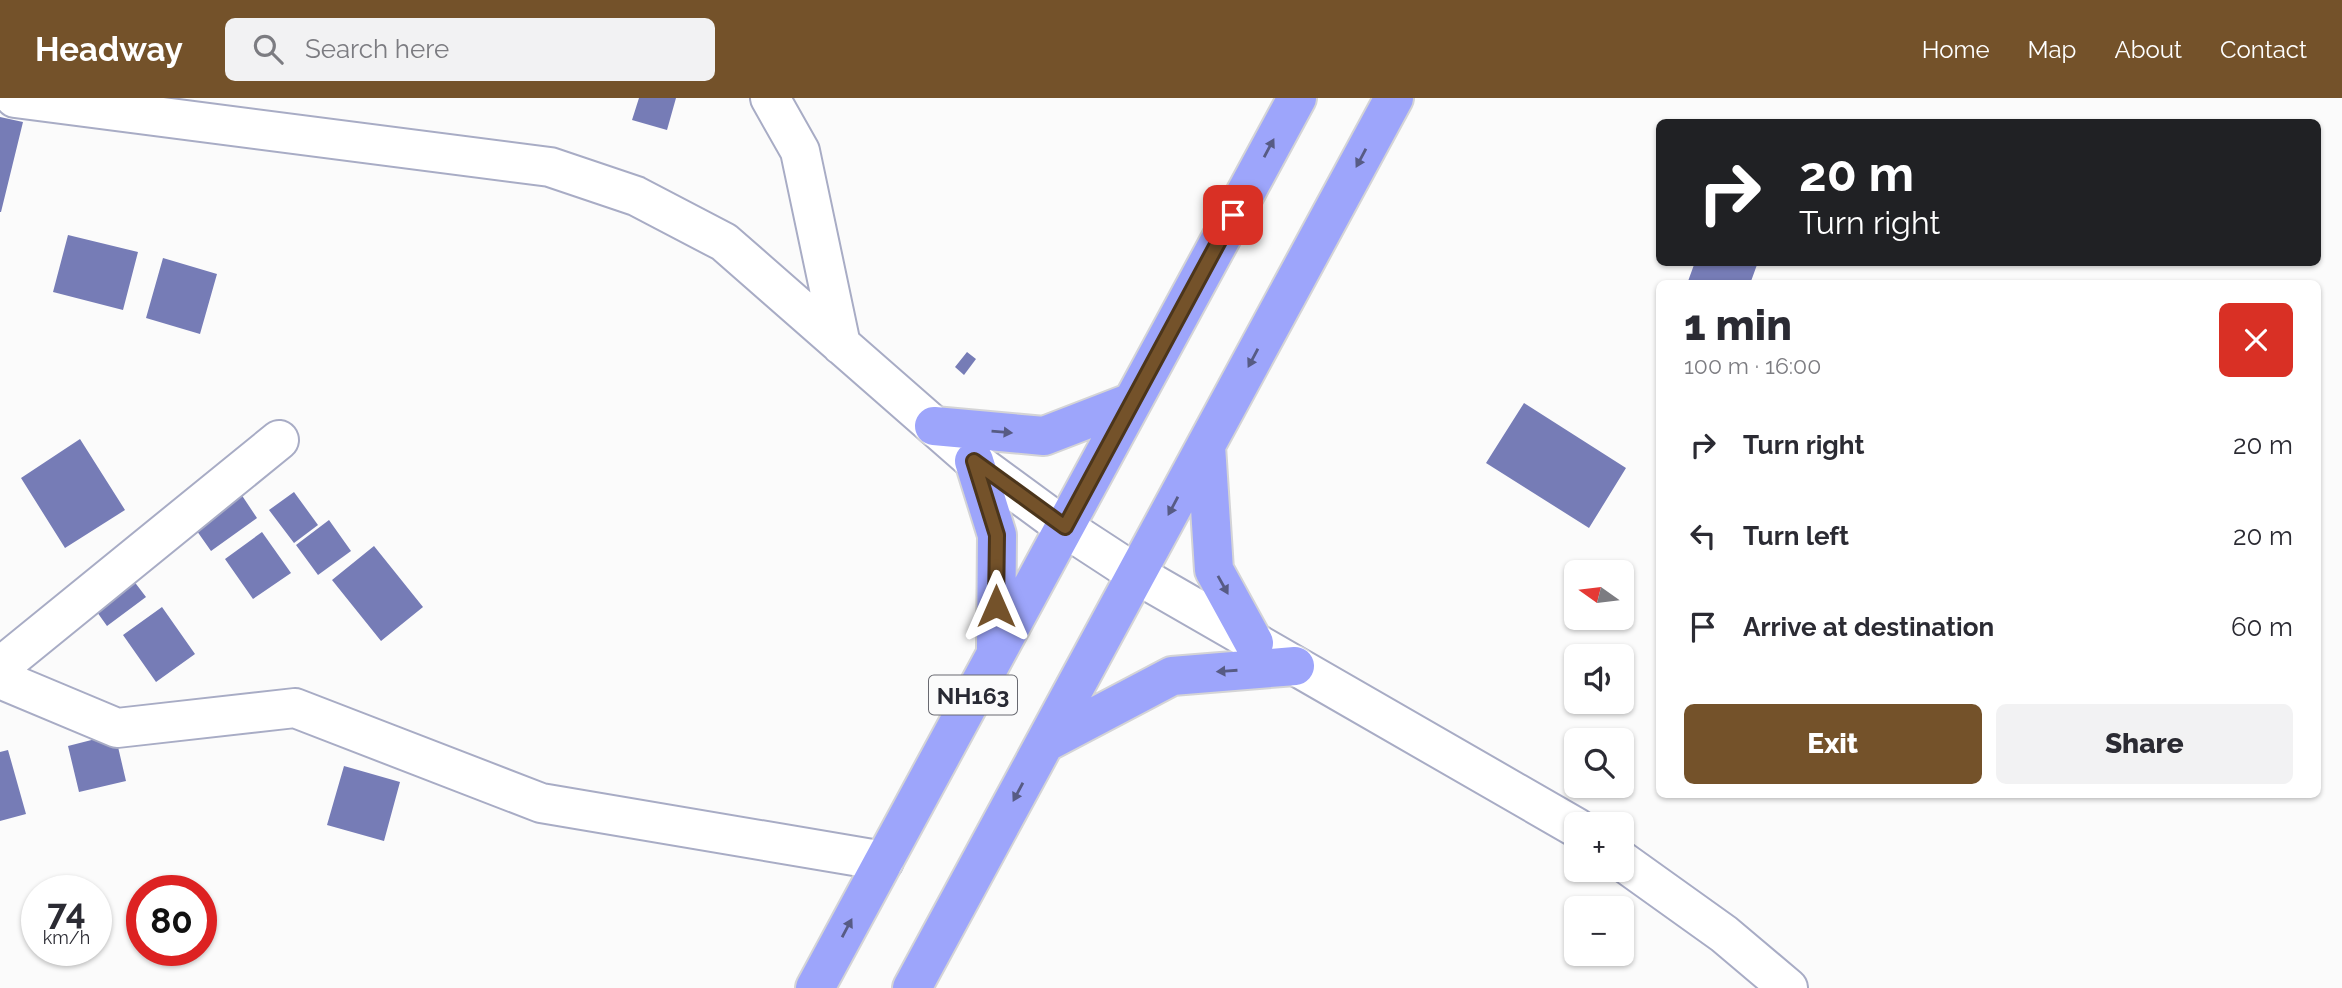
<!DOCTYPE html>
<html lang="en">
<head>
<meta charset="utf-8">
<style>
	body { margin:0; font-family:Raleway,sans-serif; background:#f2f2f3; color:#2b2b33; height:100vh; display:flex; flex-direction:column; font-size:26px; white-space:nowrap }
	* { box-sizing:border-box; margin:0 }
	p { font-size:23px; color:#7c7c81 }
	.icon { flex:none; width:38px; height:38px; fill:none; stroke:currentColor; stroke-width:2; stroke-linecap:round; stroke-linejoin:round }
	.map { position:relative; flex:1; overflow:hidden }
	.side { position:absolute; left:1656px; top:182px; width:665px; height:518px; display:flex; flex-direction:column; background:#fff; border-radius:10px; box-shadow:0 2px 5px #0004 }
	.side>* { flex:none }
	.banner { position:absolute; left:1656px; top:21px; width:665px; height:147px; border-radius:10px; box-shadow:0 2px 5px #0004; background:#202124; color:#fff; overflow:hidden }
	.needle { width:46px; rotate:284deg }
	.tools { position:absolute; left:1564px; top:462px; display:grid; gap:14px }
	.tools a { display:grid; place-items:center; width:70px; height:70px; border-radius:10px; background:#fff; box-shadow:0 2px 5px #0004; font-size:35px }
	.speed { position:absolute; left:21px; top:777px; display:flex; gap:14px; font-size:35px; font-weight:700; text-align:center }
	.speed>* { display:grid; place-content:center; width:91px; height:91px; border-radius:50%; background:#fff; box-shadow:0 2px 5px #0004; line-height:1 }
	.speed small { font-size:18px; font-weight:400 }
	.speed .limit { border:10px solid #d22; background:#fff; color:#111 }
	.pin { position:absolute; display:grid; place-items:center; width:60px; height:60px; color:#fff; margin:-30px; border-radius:14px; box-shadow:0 4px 10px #0006 }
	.me { position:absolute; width:77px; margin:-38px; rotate:0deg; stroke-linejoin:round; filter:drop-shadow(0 0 5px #0008) }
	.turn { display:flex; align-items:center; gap:24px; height:147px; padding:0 28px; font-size:32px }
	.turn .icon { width:91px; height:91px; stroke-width:2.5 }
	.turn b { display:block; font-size:49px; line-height:60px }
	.round { display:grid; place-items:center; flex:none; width:74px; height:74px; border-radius:10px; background:#f2f2f3 }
	.head { display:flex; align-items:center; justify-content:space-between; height:119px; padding:0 28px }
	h1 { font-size:42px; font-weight:800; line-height:52px }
	.button { display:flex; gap:14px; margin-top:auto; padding:14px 28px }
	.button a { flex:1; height:80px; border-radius:10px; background:#74522a; color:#fff; font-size:28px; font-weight:800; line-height:80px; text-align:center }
	.button a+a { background:#f2f2f3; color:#2b2b33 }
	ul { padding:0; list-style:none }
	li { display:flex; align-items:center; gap:21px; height:91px; padding:0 28px }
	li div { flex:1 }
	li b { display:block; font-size:26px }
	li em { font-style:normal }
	header { display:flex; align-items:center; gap:42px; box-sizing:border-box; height:98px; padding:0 35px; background:#74522a; color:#fff }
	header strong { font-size:33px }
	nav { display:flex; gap:38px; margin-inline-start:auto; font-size:24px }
	.search { width:490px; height:63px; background:#f2f2f3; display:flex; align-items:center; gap:18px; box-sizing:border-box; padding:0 24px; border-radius:10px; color:#7c7c81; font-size:26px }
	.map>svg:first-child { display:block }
	.building { fill:#767cb6 }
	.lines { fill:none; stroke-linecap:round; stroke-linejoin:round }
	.street-casing { stroke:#a8acc5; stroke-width:42 }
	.highway-casing { stroke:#d4d4d6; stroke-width:42 }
	.street { stroke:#fff; stroke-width:38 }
	.highway { stroke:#9da5fb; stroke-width:38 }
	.oneway { fill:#575b84 }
	.route-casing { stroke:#4b351b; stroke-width:18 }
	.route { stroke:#74522a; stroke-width:12 }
	.labels { text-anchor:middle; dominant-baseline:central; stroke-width:5; stroke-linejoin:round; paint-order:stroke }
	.shield { fill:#fbfbfb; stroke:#686970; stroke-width:2 }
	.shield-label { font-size:23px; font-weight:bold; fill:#292a34 }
</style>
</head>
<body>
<header>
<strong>Headway</strong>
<div class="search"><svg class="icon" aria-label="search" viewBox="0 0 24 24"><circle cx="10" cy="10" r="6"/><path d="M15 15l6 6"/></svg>Search here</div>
<nav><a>Home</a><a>Map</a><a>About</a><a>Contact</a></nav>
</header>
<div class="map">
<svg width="2342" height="890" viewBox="0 0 2342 890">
	<rect width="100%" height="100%" fill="#fbfbfb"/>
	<!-- building -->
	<path class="building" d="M639,0h37l-9,32 -35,-10z
		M0,19l23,5 -22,90h-1z
		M68,137l70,17 -15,58 -70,-18z
		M163,160l54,16 -17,60 -54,-16z
		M1695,164h63l-8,22h-63z
		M967,254l9,7 -12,16 -9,-8z
		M1524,305l102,65 -37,60 -103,-65z
		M80,341l45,71 -60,38 -44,-70z
		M239,393l18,27 -46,33 -19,-27z
		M294,394l24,33 -24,18 -25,-33z
		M329,422l22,31 -33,24 -22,-30z
		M262,434l29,41 -38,26 -28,-40z
		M374,448l49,61 -42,34 -49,-61z
		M130,478l16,21 -39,29 -15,-21z
		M162,509l33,47 -39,28 -33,-47z
		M115,636l11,47 -47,11 -11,-46z
		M8,652l18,64 -26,7v-69z
		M344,668l56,16 -16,59 -57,-16z"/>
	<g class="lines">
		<defs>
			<path id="street" d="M15,0l535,69 86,29 88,46 250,219 90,66 72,47 441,254
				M770,0l30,53 41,194
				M0,569l279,-227
				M0,581l117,49 178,-20 246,95 343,58
				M1622,763l102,73 64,54"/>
			<path id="highway" d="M934,328l110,10 88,-34
				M1206,348l8,124 40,73
				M974,363l23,74 -1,113
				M1045,645l127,-67 123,-10
				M815,890l482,-890
				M912,890l482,-890"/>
		</defs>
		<!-- street casing -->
		<use href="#street" class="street-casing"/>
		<!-- highway casing -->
		<use href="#highway" class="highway-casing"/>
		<!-- street -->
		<use href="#street" class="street"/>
		<!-- highway -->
		<use href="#highway" class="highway"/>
	</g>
	<!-- one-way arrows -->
	<defs><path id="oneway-solid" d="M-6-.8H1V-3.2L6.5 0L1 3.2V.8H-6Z" transform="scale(1.75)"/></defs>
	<g class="oneway">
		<use href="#oneway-solid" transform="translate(1269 50) rotate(-62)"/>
		<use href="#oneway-solid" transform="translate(1361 60) rotate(118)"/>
		<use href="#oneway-solid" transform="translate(1253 260) rotate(118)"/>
		<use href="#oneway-solid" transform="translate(1002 334) rotate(5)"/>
		<use href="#oneway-solid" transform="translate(1173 408) rotate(118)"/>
		<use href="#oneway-solid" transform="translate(1223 487) rotate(61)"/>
		<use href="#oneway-solid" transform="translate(1227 573) rotate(176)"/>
		<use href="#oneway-solid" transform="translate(1018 694) rotate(118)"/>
		<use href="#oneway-solid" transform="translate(847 830) rotate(-62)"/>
	</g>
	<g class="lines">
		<defs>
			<path id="route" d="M996,508l1,-71 -23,-74 91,66 168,-312"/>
		</defs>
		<!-- route casing -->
		<use href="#route" class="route-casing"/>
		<!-- route -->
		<use href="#route" class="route"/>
	</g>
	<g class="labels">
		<!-- shield labels -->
		<rect class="shield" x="929" y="577.5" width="88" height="39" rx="5"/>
		<g class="shield-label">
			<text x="973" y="597">NH163</text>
		</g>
	</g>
</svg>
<div class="tools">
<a><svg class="needle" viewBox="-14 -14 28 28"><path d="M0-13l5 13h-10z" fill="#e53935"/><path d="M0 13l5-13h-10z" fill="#7c7c81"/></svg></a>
<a><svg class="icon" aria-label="sound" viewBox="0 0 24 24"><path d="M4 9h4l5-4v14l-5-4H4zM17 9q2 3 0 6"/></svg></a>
<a><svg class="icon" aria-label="search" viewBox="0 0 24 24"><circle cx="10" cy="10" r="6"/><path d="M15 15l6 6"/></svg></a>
<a>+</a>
<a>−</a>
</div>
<div class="speed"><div>74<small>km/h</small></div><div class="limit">80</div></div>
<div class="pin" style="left:1233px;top:117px;background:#d93025"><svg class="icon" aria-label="arrive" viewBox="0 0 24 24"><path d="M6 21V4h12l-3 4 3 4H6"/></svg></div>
<svg class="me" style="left:996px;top:508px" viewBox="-20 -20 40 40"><path d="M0-17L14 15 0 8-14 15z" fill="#74522a" stroke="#fff" stroke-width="4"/></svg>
<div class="banner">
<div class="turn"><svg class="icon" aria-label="right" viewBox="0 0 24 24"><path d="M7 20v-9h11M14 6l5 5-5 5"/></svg><div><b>20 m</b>Turn right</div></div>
</div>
<section class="side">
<div class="head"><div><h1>1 min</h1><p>100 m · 16:00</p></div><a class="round" style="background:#d93025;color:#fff"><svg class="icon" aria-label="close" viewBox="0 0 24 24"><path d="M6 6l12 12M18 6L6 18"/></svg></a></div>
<ul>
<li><svg class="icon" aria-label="right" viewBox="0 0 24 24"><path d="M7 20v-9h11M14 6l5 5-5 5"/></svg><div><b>Turn right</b></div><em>20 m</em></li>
<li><svg class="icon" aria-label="left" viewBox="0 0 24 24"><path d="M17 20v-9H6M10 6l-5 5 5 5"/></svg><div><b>Turn left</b></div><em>20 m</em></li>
<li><svg class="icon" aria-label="arrive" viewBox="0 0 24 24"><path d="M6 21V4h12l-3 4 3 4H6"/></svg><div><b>Arrive at destination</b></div><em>60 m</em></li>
</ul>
<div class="button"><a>Exit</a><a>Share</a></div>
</section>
</div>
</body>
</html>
